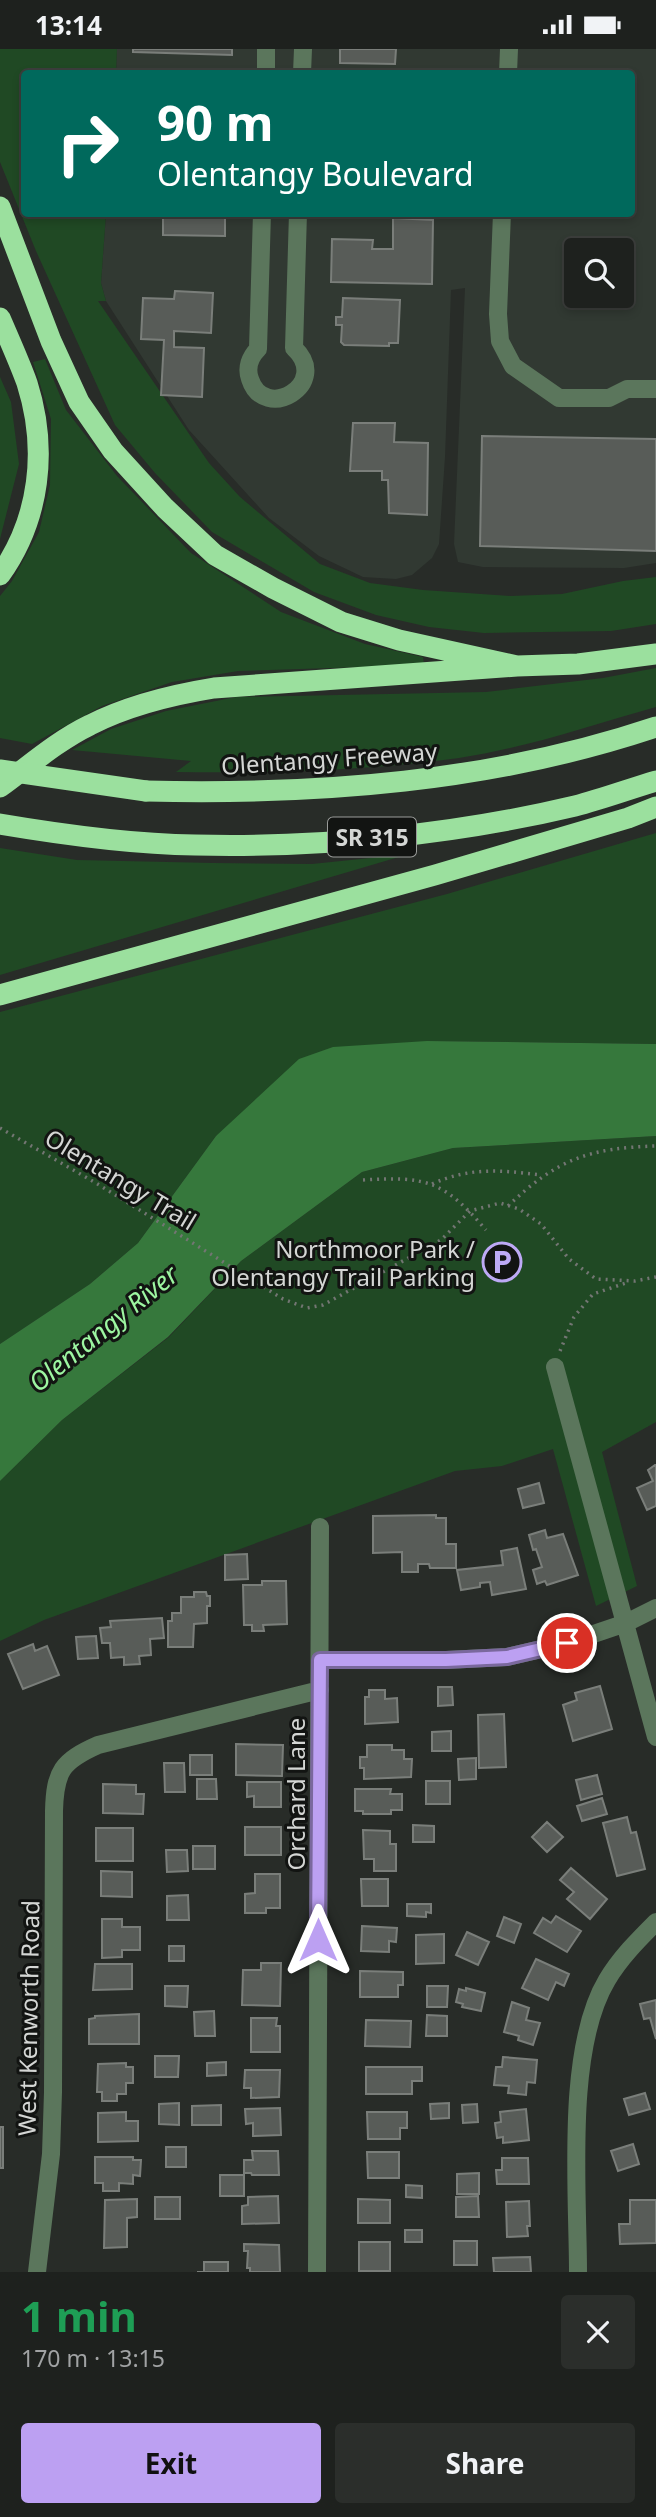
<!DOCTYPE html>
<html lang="en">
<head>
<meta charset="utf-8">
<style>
	body { margin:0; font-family:"Noto Sans",sans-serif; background:#2b2e2b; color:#f1f3f6; height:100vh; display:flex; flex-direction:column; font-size:26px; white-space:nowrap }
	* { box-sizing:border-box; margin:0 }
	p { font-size:23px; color:#a1a3a4 }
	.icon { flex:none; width:38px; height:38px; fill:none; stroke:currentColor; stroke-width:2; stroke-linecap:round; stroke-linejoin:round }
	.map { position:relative; height:2223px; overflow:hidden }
	.details { display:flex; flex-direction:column; background:#1e211e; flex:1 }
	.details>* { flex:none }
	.banner { position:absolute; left:21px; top:21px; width:614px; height:147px; border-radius:7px; box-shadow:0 4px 10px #0003,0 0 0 2px #3c3e3c; background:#00695c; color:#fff; overflow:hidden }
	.tools { position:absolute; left:564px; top:189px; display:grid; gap:14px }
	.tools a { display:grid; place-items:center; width:70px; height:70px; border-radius:7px; background:#1e211e; box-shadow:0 4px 10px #0003,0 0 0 2px #3c3e3c; font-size:35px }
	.pin { position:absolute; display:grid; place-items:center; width:60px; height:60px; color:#fff; margin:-30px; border:4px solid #fff; border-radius:50%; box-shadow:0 2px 7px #0007 }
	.me { position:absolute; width:77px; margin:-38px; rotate:0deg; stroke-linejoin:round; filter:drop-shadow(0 0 5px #0008) }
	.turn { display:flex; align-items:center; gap:24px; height:147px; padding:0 21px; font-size:32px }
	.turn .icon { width:91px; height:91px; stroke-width:2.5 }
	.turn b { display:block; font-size:49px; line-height:60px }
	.round { display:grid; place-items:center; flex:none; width:74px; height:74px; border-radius:7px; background:#2b2e2b }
	.head { display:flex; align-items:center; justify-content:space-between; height:119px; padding:0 21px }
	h1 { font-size:42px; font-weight:700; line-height:52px; color:#1e9e55 }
	.primary-button { display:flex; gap:14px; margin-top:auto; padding:14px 21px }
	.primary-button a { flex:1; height:80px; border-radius:7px; background:#bca0f2; color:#111; font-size:28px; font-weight:700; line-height:80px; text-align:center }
	.primary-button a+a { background:#2b2e2b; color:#f1f3f6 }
	.status { display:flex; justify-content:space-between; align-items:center; height:49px; padding:0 35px; background:#1e211e; direction:ltr }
	.status svg { height:19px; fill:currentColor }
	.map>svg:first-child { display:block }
	.built { fill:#313932; fill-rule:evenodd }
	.green { fill:#204924 }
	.water { fill:#36783c }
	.building { fill:#585c58; stroke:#7a7e7a; stroke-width:2 }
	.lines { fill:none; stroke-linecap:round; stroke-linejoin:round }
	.path { stroke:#737673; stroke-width:3.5; stroke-dasharray:2 5; stroke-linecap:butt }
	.minor { stroke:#5b765c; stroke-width:18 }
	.highway { stroke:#9be09e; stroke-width:21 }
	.highway-bridge { stroke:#9be09e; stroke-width:21 }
	.route-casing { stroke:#7a689d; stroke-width:18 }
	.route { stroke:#bca0f2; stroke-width:12 }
	.labels { text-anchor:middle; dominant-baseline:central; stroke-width:6; stroke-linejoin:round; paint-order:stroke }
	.shield { fill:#121412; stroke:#9a9c9a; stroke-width:2 }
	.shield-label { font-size:23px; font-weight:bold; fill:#d4d6d4 }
	.street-label { font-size:24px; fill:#d4d6d4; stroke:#121412 }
	.poi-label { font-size:24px; fill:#d4d6d4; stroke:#121412; text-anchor:end }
	.water-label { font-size:26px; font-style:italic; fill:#9df6a1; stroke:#121412 }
</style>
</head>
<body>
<div class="status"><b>13:14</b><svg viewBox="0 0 49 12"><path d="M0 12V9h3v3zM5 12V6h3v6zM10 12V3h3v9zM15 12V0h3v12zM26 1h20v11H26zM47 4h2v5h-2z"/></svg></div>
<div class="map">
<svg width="656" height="2223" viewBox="0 0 656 2223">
	<rect width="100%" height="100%" fill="#282c28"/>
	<!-- built -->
	<path class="built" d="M117,0h539v514l-32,5 -141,-1 -25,-5 -4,-18 11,-256 -14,2 -6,167 -6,87 -7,14 -20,17 -16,4 -33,-2 -44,-21 -50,-38 -80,-88 -83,-129 -5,-18 5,-69 526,-1v-140h-516zM576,201h45v46h-45z"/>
	<!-- green -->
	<path class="green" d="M0,0h117l-1,24h-92v140l82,1 -5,69 5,18h-8l111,162 31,34 80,67 50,19 53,7 88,6 51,-2 61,-13 33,-4v47l-45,7 -127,2 -55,-6 -53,-12 -62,-23 -102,-60 -57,-59 -40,-48 -79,-174 -36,-89z
		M45,310l21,51 51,66 74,77 90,59 84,32 58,13 1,8 -186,6 -66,11 -70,24 -70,38 -32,-6v-142l12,-15 27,-49 11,-47 1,-66 -18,-57z
		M0,328l11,25 8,62 -19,75z
		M656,619v39c-64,18 -130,41 -197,51 -94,13 -189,15 -283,14l15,-11 -119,-11 39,-21 55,-18 70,-14 250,-5 117,-14z
		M656,784v211l-229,-3 -211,95 -78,107 -48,41 -90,60v-332l447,-118z
		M0,799l77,12 136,3 99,1 97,-10 -409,121z
		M656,1087v286l-54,30 35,134 -41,20 -43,-157 -51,17 -47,5 -411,149 -44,21v-160l62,-61 107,-83 72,-76 121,-89 91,-24z"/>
	<!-- water -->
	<path class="water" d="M427,992l229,3v92l-203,12 -91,24 -121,89 -73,76 -106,83 -62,61v-137l90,-60 48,-41 78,-107 83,-77 34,-12z"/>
	<!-- building -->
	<path class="building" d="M133,0h99v6l-99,-3z
		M340,0h56l-1,15 -55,-1z
		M163,164h62v23l-62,-1z
		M393,169l40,2 -1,64 -101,-2 1,-43 41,1 -1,9h21z
		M175,242l38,2 -2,40 -37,-2v16l30,1 -2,49 -41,-2 3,-55 -23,-1 2,-41 31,1z
		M343,249l57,2 -2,43h-9v3l-45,-1 -3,-3 1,-17h-6v-8h6z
		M353,374h42l-1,19 34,1 -1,72 -38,-2 -1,-33h-6v-9h-32z
		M482,387l174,3v112l-176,-5z
		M655,1416h1v41l-9,4 -10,-22 16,-7 -5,-11z
		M539,1434l5,20 -21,5 -5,-19z
		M436,1466v3h10v26h10v24h-26l-1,-4h-11v8h-16v-20l-29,1v-37z
		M545,1481l2,8 16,-4 15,41 -31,10 -2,-4 -8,3 -4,-14 9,-3 -6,-18 -3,1 -4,-15z
		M517,1499l9,41 -34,6 -2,-13 -10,1v4l-19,3 -4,-20 46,-5 -2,-14z
		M247,1505l1,25 -23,1v-25z
		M262,1532h24l1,43 -24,1 1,6h-12v-6h-8l-1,-40h19z
		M194,1543h12l1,4h3v10h-3v17l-13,1 -1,23h-25v-26h4v-8h9v-16h13z
		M162,1569l2,20 -14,1 1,16 -12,1 1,8 -16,1v-8l-13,1 -1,-15h-8l-2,-15 11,-1 -1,-6z
		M96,1587l2,22 -20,1 -2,-22z
		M33,1595l2,7 12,-5 12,29 -36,14 -15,-35z
		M600,1637l12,43 -39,12 -10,-36 14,-5 -2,-7z
		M438,1638h14l1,18 -15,1z
		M369,1641h16v9l12,-1 1,24 -33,2v-27h4z
		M504,1665l2,53 -27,1 -1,-53z
		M451,1682v20h-19v-19z
		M236,1695l47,1 -1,31 -46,-1z
		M367,1696h25v5h12v9h8l-1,18 -47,2v-11h-4v-11h7z
		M190,1706h22v20h-22z
		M476,1709v21l-17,1 -1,-21z
		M164,1714h20l1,29h-20z
		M597,1726l5,19 -21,6 -5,-20z
		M197,1730h19l1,20h-20z
		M426,1732h24v23h-24z
		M247,1733h34v25h-27v-11l-7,1z
		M103,1735l33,1v9h8l-1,20 -40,-1z
		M355,1740h36l-1,5h12v16h-11v4h-28v-3h-8z
		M602,1749l5,16 -25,7 -5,-15z
		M627,1768l4,16 5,-1 9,37 -28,7 -14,-53z
		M547,1773l16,15 -16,15 -15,-15z
		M413,1776l21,1v16h-21z
		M245,1778h36v28h-36z
		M96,1779h37v33h-37z
		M363,1781l27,1v13h6v27h-22v-12h-10z
		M193,1797h22v23h-22z
		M166,1801h21l1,21 -21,1z
		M571,1819l36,31 -17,20 -23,-20 7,-7 -14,-12z
		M101,1822l31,1v25l-31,-1z
		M255,1825h25v34h-14v5h-21v-19l10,-1z
		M361,1830h27v27h-26z
		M188,1846l1,25h-22v-24z
		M407,1855h24v9l-5,-1v5l-19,-1z
		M556,1867l25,15 -14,21 -33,-19 9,-15 8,5z
		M504,1868l17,7 -7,19 -17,-7z
		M102,1870h20v8h18v23h-18v7l-20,1z
		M362,1877l35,2 -1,14 -7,-1v11l-28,-1z
		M467,1883l22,10 -11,23 -22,-10z
		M444,1885v29l-28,1v-29z
		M169,1897h15v15h-15z
		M536,1910l33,15 -5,12 -8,-4 -8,18 -26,-12z
		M261,1914h20l-1,43 -38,-1 1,-35h18z
		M95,1915h37v25l-39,1z
		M360,1922l43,1v13h-5v12h-38z
		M165,1937h23l-1,21 -22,-1z
		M427,1937h21l-1,21h-20z
		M466,1939l19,5 -4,18 -19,-4 1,-3 -7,-2 3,-13 7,2z
		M656,1951v39l-6,-21 -6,1 -4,-15z
		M512,1953l17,6 -3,12 14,3 -7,22 -15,-5 1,-4 -15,-4z
		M214,1962l1,25h-20l-1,-24z
		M139,1965v30h-50v-25l6,-1v-2z
		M427,1966l20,1v20h-21z
		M251,1969h26l-1,8h4v26h-29z
		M366,1971l45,1 -1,26 -45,-1z
		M155,2007h24l-1,21h-23z
		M503,2008l34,3 -2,23 -8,-1 -1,13 -18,-2 1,-7 -15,-1 2,-18h6z
		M226,2013v13l-19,1v-13z
		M126,2014v4h7v16h-7v11h-9v7h-15v-9h-5l1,-28z
		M366,2018h56v14h-10v13h-46z
		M245,2021h35l-1,27 -28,1v-10h-7z
		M645,2044l5,16 -21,6 -5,-16z
		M179,2054v22l-20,-1v-20z
		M449,2054v15l-18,1 -1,-15z
		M477,2055l1,18 -15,1 -1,-18z
		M221,2056v20h-29v-19z
		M280,2059l1,27 -28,1v-13l-7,1 -1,-15z
		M526,2060l3,31 -26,3v-6l-6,1 -2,-15 6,-1 -1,-10z
		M126,2063v9h12v20l-40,1v-29z
		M367,2063h40v16h-7v11h-32z
		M0,2078h3v41h-3z
		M633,2095l6,20 -21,7 -7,-20z
		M166,2098h20v20h-20z
		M252,2102h26l1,24h-27l-1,-2h-7v-13h9z
		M367,2103h32v26h-31z
		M95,2108h38v3h8l-1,16 -7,-1v9l-14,-1v8h-16v-8h-8z
		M502,2109h26l1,26h-32l-1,-14h6z
		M479,2124v21h-22v-20z
		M220,2126h24v21h-24z
		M406,2136l16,1v12l-16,-1z
		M278,2147l1,27 -37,1v-18l6,-1v-8z
		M478,2147l1,21h-23v-20z
		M155,2148h25v22h-25z
		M137,2150v18l-10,1v29l-23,1 1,-48z
		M358,2150l32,1v23h-32z
		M630,2151h26v43l-36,1 -1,-20h11z
		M529,2152l1,25h-3l1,10 -21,1 -1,-35z
		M405,2181h17v12h-17z
		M454,2192h23v24h-23z
		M359,2193h31v29h-31z
		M244,2195l35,1 1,27h-30v-4h-3l1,-17h-4z
		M530,2208l1,15h-37l-1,-14z
		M204,2213h24v10h-31h7z"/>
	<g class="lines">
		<!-- path -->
		<path class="path" d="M0,1079l96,55 187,116 24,9 16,-3 118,-65 29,-29 30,-8 19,6 22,15 28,35 27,20 39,2 21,-4
			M363,1131c64,-4 81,1 123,50
			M432,1135c38,-17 68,-14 109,-9
			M508,1157c49,-47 81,-58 148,-60
			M560,1302l14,-34 19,-23 36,-12"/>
		<!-- minor -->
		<path class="minor" d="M266,24v-24
			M302,24l1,-24
			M508,24l1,-24
			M262,164l-4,136c-8,8 -12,19 -8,30 14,44 82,5 44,-31l4,-135
			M502,164l-4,101 2,27 13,25 46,32h50l18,-9h29
			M555,1318l101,370
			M320,1611h126l61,-3 60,-14 59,-20 30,-15
			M37,2223l14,-118 2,-62 1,-281c1,-40 8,-50 44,-66l222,-55
			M317,2223l3,-745
			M578,2223c0,-81 -13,-222 29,-292 13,-22 31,-40 49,-58"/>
		<!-- highway -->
		<path class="highway" d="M0,158l51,134 28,61 34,49 52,57 50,47 58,33 68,34 58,18 118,26
			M0,269c9,21 19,43 27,65 21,66 13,136 -27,192
			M0,738c29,-21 57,-46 90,-62 39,-20 81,-30 124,-37l303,-22 61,-2 78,-10
			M146,742c173,4 346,-9 510,-64
			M0,775c65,11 130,20 195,21 125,3 258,-10 380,-39 27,-7 54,-17 81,-25
			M0,946l435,-120 193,-57 28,-11"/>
		<!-- highway-bridge -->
		<path class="highway-bridge" d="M0,721l146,21"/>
	</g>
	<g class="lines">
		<defs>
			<path id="route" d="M318,1891l2,-280h126l61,-3 60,-14"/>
		</defs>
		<!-- route casing -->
		<use href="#route" class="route-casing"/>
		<!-- route -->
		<use href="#route" class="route"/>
	</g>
	<!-- icons -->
	<defs>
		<symbol id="parking-ring" viewBox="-11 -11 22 22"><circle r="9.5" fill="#121412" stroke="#bda9f5" stroke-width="1.5"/><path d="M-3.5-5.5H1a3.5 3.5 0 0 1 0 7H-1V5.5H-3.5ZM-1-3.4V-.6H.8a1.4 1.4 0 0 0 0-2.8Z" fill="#bda9f5"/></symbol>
	</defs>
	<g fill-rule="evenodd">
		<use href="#parking-ring" x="480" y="1191" width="44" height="44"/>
	</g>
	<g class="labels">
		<!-- shield labels -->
		<rect class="shield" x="328" y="768.5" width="88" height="39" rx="5"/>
		<g class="shield-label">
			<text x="372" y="788">SR 315</text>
		</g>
		<!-- street labels -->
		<g class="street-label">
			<text transform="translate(329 709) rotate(-4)">Olentangy Freeway</text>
			<text transform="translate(121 1130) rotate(31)">Olentangy Trail</text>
			<text transform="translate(295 1745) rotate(-90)">Orchard Lane</text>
			<text transform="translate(28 1969) rotate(-89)">West Kenworth Road</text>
		</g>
		<!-- poi labels -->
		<g class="poi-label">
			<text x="475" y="1199">Northmoor Park /<tspan x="475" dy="28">Olentangy Trail Parking</tspan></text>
		</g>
		<!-- water labels -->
		<g class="water-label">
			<text transform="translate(103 1279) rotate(-39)">Olentangy River</text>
		</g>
	</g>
</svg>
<div class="tools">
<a><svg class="icon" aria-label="search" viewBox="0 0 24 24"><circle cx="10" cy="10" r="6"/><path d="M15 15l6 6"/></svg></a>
</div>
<div class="pin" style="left:567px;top:1594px;background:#d93025"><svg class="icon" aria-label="arrive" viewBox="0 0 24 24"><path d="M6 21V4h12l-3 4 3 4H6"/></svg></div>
<svg class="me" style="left:318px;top:1891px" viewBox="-20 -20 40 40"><path d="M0-17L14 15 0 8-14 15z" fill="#bca0f2" stroke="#fff" stroke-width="4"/></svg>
<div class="banner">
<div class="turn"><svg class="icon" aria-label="right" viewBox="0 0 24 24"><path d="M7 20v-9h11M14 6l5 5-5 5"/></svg><div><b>90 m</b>Olentangy Boulevard</div></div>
</div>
</div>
<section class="details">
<div class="head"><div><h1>1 min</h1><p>170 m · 13:15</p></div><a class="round"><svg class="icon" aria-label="close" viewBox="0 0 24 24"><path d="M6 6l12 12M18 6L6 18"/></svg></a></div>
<div class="primary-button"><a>Exit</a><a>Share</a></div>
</section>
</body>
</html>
